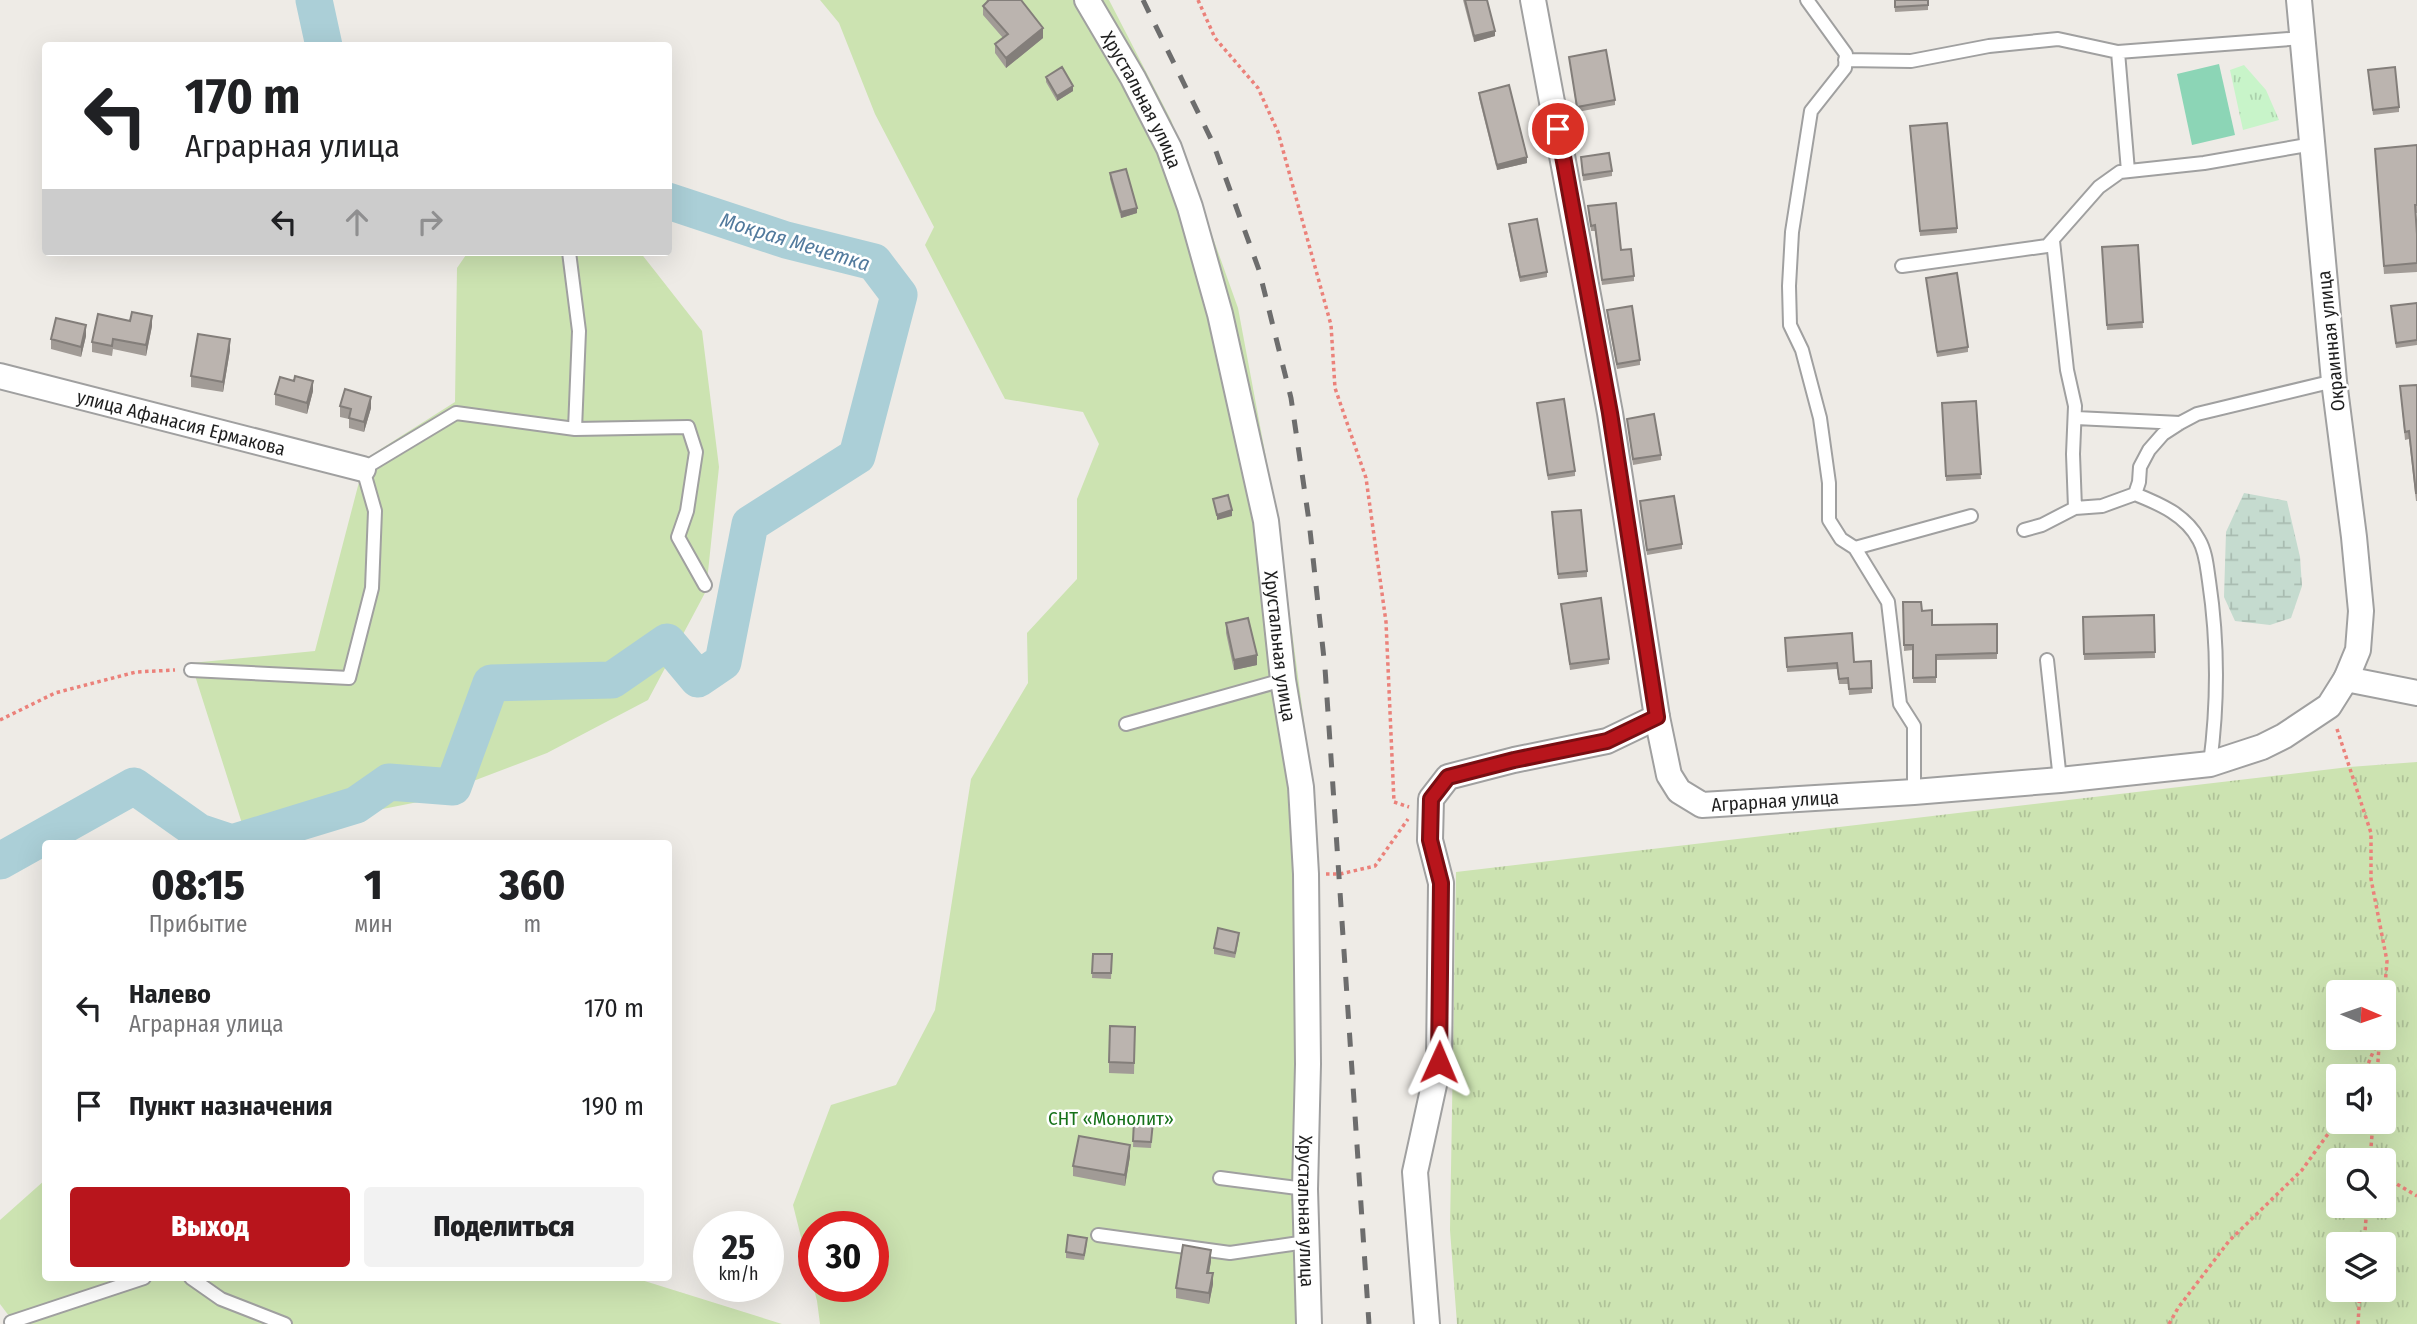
<!DOCTYPE html>
<html lang="ru">
<head>
<meta charset="utf-8">
<style>
	body { margin:0; font-family:"Fira Sans Condensed",sans-serif; background:#f2f2f2; color:#202124; height:100vh; display:flex; flex-direction:column; font-size:26px; white-space:nowrap }
	* { box-sizing:border-box; margin:0 }
	p { font-size:23px; color:#757577 }
	.icon { flex:none; width:38px; height:38px; fill:none; stroke:currentColor; stroke-width:2; stroke-linecap:round; stroke-linejoin:round }
	.map { position:relative; flex:1; overflow:hidden }
	.side { position:absolute; left:42px; top:840px; width:630px; height:441px; display:flex; flex-direction:column; background:#fff; border-radius:7px; box-shadow:0 7px 28px #0002 }
	.side>* { flex:none }
	.banner { position:absolute; left:42px; top:42px; width:630px; height:214px; border-radius:7px; box-shadow:0 7px 28px #0002; background:#fff; color:#202124; overflow:hidden }
	.needle { width:46px; rotate:92deg }
	.fabs { position:absolute; left:2326px; top:980px; display:grid; gap:14px }
	.fabs a { display:grid; place-items:center; width:70px; height:70px; border-radius:7px; background:#fff; box-shadow:0 7px 28px #0002; font-size:35px }
	.speed { position:absolute; left:693px; top:1211px; display:flex; gap:14px; font-size:35px; font-weight:700; text-align:center }
	.speed>* { display:grid; place-content:center; width:91px; height:91px; border-radius:50%; background:#fff; box-shadow:0 7px 28px #0002; line-height:1 }
	.speed small { font-size:18px; font-weight:400 }
	.speed .limit { border:10px solid #d22; background:#fff; color:#111 }
	.pin { position:absolute; display:grid; place-items:center; width:60px; height:60px; color:#fff; margin:-30px; border:4px solid #fff; border-radius:50%; box-shadow:0 2px 7px #0007 }
	.me { position:absolute; width:77px; margin:-38px; rotate:1deg; stroke-linejoin:round; filter:drop-shadow(0 0 5px #0008) }
	.turn { display:flex; align-items:center; gap:24px; height:147px; padding:0 28px; font-size:32px }
	.turn .icon { width:91px; height:91px; stroke-width:2.5 }
	.turn b { display:block; font-size:49px; line-height:60px }
	.lanes { display:flex; align-items:center; height:66px; padding:0 28px; background:#0003; justify-content:center; gap:35px; direction:ltr }
	.lanes .off { opacity:.35 }
	.eta { display:flex; justify-content:space-evenly; align-items:center; height:119px; text-align:center }
	.eta b { font-size:42px; font-weight:800; line-height:49px }
	.cta { display:flex; gap:14px; margin-top:auto; padding:14px 28px }
	.cta a { flex:1; height:80px; border-radius:7px; background:#b8151c; color:#fff; font-size:28px; font-weight:800; line-height:80px; text-align:center }
	.cta a+a { background:#f2f2f2; color:#202124 }
	ul { padding:0; list-style:none }
	li { display:flex; align-items:center; gap:21px; height:98px; padding:0 28px }
	li div { flex:1 }
	li b { display:block; font-size:26px }
	li em { font-style:normal }
	.map>svg:first-child { display:block }
	.grass { fill:url(#grass-tufts); fill-rule:evenodd }
	.wetland { fill:url(#wetland-marsh) }
	.park { fill:url(#park-tufts) }
	.garden { fill:#cce3b1; fill-rule:evenodd }
	.pitch { fill:#8cd5b6 }
	.lines { fill:none; stroke-linecap:round; stroke-linejoin:round }
	.river { stroke:#abcfd7; stroke-width:37 }
	.lane-casing { stroke:#a0a0a0; stroke-width:16 }
	.street-casing { stroke:#a0a0a0; stroke-width:28 }
	.path { stroke:#eb817a; stroke-width:3.5; stroke-dasharray:3.5 3.5; stroke-linecap:butt }
	.lane { stroke:#fff; stroke-width:12 }
	.street { stroke:#fff; stroke-width:24 }
	.rail { stroke:#6d6d6d; stroke-width:5; stroke-dasharray:14 14; stroke-linecap:butt }
	.wall { fill:#a19b96 }
	.shaded-wall { fill:#837e7a }
	.building { fill:#bbb4af; stroke:#837e7a; stroke-width:2 }
	.route-casing { stroke:#780e12; stroke-width:18 }
	.route { stroke:#b8151c; stroke-width:12 }
	.labels { text-anchor:middle; dominant-baseline:central; stroke-width:5; stroke-linejoin:round; paint-order:stroke }
	.street-label { font-size:19px; fill:#1f1f1f; stroke:#fff }
	.park-label { font-size:19px; fill:#17721b; stroke:#fff }
	.water-label { font-size:21px; font-style:italic; fill:#527a9d; stroke:#fff }
</style>
</head>
<body>
<div class="map">
<svg width="2417" height="1324" viewBox="0 0 2417 1324">
	<defs>
		<pattern id="grass-tufts" width="24" height="20" patternUnits="userSpaceOnUse" patternTransform="scale(1.75)"><rect width="24" height="20" fill="#cce3b1"/><path d="M3 7l-1-3M5 7V3M7 7l1-3M15 17l-1-3M17 17v-4M19 17l1-3" fill="none" stroke="#afc298"/></pattern>
		<pattern id="wetland-marsh" width="20" height="14" patternUnits="userSpaceOnUse" patternTransform="scale(1.75)"><rect width="20" height="14" fill="#c5dbcf"/><path d="M1 5h8M5 5V1M11 12h8M15 12V8" fill="none" stroke="#a9bcb1"/></pattern>
		<pattern id="park-tufts" width="24" height="20" patternUnits="userSpaceOnUse" patternTransform="scale(1.75)"><rect width="24" height="20" fill="#c8f4c9"/><path d="M3 7l-1-3M5 7V3M7 7l1-3M15 17l-1-3M17 17v-4M19 17l1-3" fill="none" stroke="#abd1ac"/></pattern>
	</defs>
	<rect width="100%" height="100%" fill="#eeebe6"/>
	<!-- grass -->
	<path class="grass" d="M2417,762v562h-960l-7,-94 6,-358 893,-105zM2338,992h46v46h-46zM2338,1076h46v46h-46zM2338,1160h46v46h-46zM2384,1244v46h-46v-46z"/>
	<!-- wetland -->
	<path class="wetland" d="M2244,493l43,8 13,56 2,29 -11,32 -21,7 -35,-4 -11,-24 2,-65z"/>
	<!-- park -->
	<path class="park" d="M2244,65l22,25 13,30 -36,10 -13,-60z"/>
	<!-- garden -->
	<path class="garden" d="M820,0h289l62,120 67,188 38,203 30,226 15,277 -6,218 2,92h-497l-3,-23 -24,-96 38,-100 65,-20 39,-75 36,-231 57,-96 -1,-50 50,-54v-80l22,-55 -16,-32 -78,-13 -80,-154 9,-18 -59,-113 -36,-91zM814,1227h59v59h-59z
		M468,252h172l62,79 17,136 -13,124 -58,109 -101,53 -129,49 -172,34 -55,-173 124,-12 50,-192 90,-57 2,-134z
		M45,1180l1,98h589l147,46h-767l-15,-20v-84z"/>
	<!-- pitch -->
	<path class="pitch" d="M2219,64l16,71 -43,10 -15,-71z"/>
	<g class="lines">
		<!-- river -->
		<path class="river" d="M314,0l10,46
			M0,861l134,-75 65,46 33,11 124,-38 33,-23 64,5 38,-104 121,-3 55,-38 31,37 25,-17 27,-138 107,-68 42,-161 -25,-33 -88,-22 -118,-39"/>
		<defs>
			<path id="lane" d="M1807,0l39,54 -1,14 -34,43 -19,121 -3,54 1,39 12,25 18,68 9,65v37l12,19 14,9 116,-32
				M2118,52l10,119
				M1845,60l66,1 78,-15 69,-7 60,13 185,-14
				M2053,241l14,129 8,36 -2,48 2,54
				M1902,266l145,-20 52,-59 21,-15 84,-9 109,-19
				M2076,418l104,5
				M575,429l113,-2 8,25 -9,59 -9,26 27,48
				M2135,494c25,10 51,21 64,46 7,12 8,28 10,41 9,60 9,123 1,183
				M2024,530l18,-5 33,-17 27,-2 33,-12 4,-12 1,-15 9,-17 14,-16 17,-11 17,-9 137,-33
				M1855,548l33,54 12,102 14,22v66
				M2047,660l13,120
				M191,670l158,8 23,-90 3,-77 -12,-42 93,-56 119,16 4,-98 -10,-79
				M1126,724l157,-44
				M1220,1178l85,11
				M1098,1235l132,18 76,-11
				M191,1278l30,21 64,25
				M11,1322l133,-44"/>
			<g id="street">
				<path id="s1" d="M1087,0l46,78 36,70 21,59 30,107 46,207 17,159 18,107 5,87 2,190 -3,125 4,135"/>
				<path id="s2" d="M1533,0l77,413 47,304 12,58 10,16 23,14 212,-13 146,-12 150,-16 52,-17 22,-11 45,-30 17,-27 12,-29 3,-39 -7,-74 -20,-156 -35,-381"/>
				<path id="s3" d="M0,376l363,93"/>
				<path d="M2346,679l71,14"/>
				<path d="M1427,1324l-12,-152 24,-110 2,-179 -11,-43 1,-41 17,-22 66,-17 93,-19 50,-24"/>
			</g>
		</defs>
		<!-- lane casing -->
		<use href="#lane" class="lane-casing"/>
		<!-- street casing -->
		<use href="#street" class="street-casing"/>
		<!-- path -->
		<path class="path" d="M1198,0l17,38 43,50 20,44 53,193 4,63 31,90 20,144 8,180 15,5
			M0,720l55,-27 81,-21 39,-2
			M2337,729l34,104v46l16,82 -3,38
			M1326,874h14l35,-8 33,-47
			M2363,1076l16,-38
			M2377,1076l2,-30
			M2372,1152l6,8
			M2370,1160l3,-38
			M2384,1168l11,15 22,13
			M2364,1244l3,-38
			M2169,1324l9,-16 51,-67 73,-71 36,-50
			M2358,1324l2,-34"/>
		<!-- lane -->
		<use href="#lane" class="lane"/>
		<!-- street -->
		<use href="#street" class="street"/>
		<!-- rail -->
		<path class="rail" d="M1143,0l70,143 46,127 32,128 18,123 16,147 44,656"/>
	</g>
	<!-- wall -->
	<path class="wall" d="M986,0h36v2l21,36 -37,30 -11,-15v-9l8,-6 -20,-23v-9l5,-5z
		M1463,0h24l8,36 -21,6z
		M1894,0h34v10l-33,2z
		M1569,57l46,43v5l-38,7z
		M2368,70l31,37v5l-26,3z
		M1046,77l27,14 -16,10 -11,-19z
		M1479,93l48,70 -30,7 -18,-72z
		M1910,132l47,96v5l-37,3z
		M2417,145v68h-1l1,21v38l-33,2 -9,-125z
		M1581,157l31,14v5l-29,5z
		M1110,173l27,40 -16,5 -11,-39z
		M1588,206l33,44 13,26v5l-32,4 -7,-54h-4z
		M1509,224l38,48v5l-27,5 -11,-52z
		M2138,245l5,83 -36,2 -5,-83z
		M1926,278l42,69v5l-31,5z
		M2417,303v42l-21,3 -5,-42z
		M1607,310l33,50v5l-23,4 -10,-54z
		M152,326l-6,30 -33,-7 -1,7 -20,-4v-10z
		M86,336l-5,21 -30,-8v-10z
		M230,350l-7,42 -32,-5v-11z
		M2417,385v116h-1l-7,-62 -4,1 -5,-54z
		M313,391l-6,23 -32,-9v-11z
		M1976,401l5,78 -35,2 -4,-78z
		M1537,403l38,68v5l-27,4z
		M340,406l31,2 -7,24 -15,-4v-9l-9,-2z
		M1627,419l34,36v5l-28,5z
		M1640,501l42,43v5l-35,6z
		M1552,517l35,54v6l-29,2z
		M1903,602l19,9 10,14 65,-1v35l-61,1v23h-23v-33l-9,1z
		M1561,604l48,55v5l-39,6z
		M2154,615l1,43 -71,2 -1,-43z
		M1226,623l31,42 -23,5 -8,-37z
		M1785,638l69,24 17,-1 1,32 -23,2 -1,-11h-9l-2,-15 -50,3z
		M1239,938l-4,20 -21,-4v-6z
		M1093,954h19l-1,25 -19,-1z
		M1135,1027l-1,47 -25,-1v-11z
		M1134,1121l19,1 -2,26 -18,-1z
		M1130,1156l-5,30 -52,-10v-10z
		M1087,1243l-3,17 -18,-2v-6z
		M1211,1261l-2,12 4,11 -4,20 -33,-6v-10z"/>
	<!-- shaded-wall -->
	<path class="shaded-wall" d="M1043,28v10l-37,30v-10z
		M1495,31v5l-21,6v-6z
		M1073,86v5l-16,10v-5z
		M1527,157v6l-30,7v-5z
		M1137,208v5l-16,5v-6z
		M152,316v10l-6,30v-11z
		M86,325v11l-5,21v-10z
		M230,339v11l-7,42v-10z
		M313,381v10l-6,23v-11z
		M371,397v11l-7,24v-10z
		M1232,510v6l-15,4v-5z
		M1257,655v10l-23,5v-10z
		M1130,1145v11l-5,30v-11z
		M1211,1250v11l-4,22v-10z
		M1213,1273v11l-4,20v-11z"/>
	<!-- building -->
	<path class="building" d="M989,0h32l22,28 -37,30 -11,-14 13,-10 -25,-28z
		M1465,0h22l8,31 -21,5z
		M1895,0h33v5l-33,2z
		M1606,50l9,50 -38,7 -8,-50z
		M1062,67l11,19 -16,10 -11,-19z
		M2395,67l4,40 -26,3 -5,-40z
		M1509,85l18,72 -30,8 -18,-72z
		M1947,123l10,105 -37,3 -10,-105z
		M2417,145v60h-2l2,29v29l-33,3 -9,-117z
		M1609,153l3,18 -29,4 -2,-18z
		M1126,169l11,39 -16,4 -11,-39z
		M1616,203l5,47 10,-1 3,27 -32,4 -7,-55 -4,1 -3,-20z
		M1537,219l10,53 -27,5 -11,-53z
		M2138,245l5,77 -36,3 -5,-78z
		M1957,273l11,74 -31,5 -11,-74z
		M2417,303v37l-21,3 -5,-37z
		M1632,306l8,54 -23,4 -10,-54z
		M132,312l20,4 -6,29 -33,-6 -1,7 -20,-4 6,-28 32,7z
		M56,318l30,7 -5,22 -30,-8z
		M198,334l32,5 -7,43 -32,-6z
		M295,376l18,5 -6,22 -32,-9 5,-17 14,4z
		M2417,385v108h-1l-7,-62 -4,1 -5,-46z
		M345,389l26,8 -7,25 -15,-4 2,-9 -11,-3z
		M1564,399l11,72 -27,4 -11,-72z
		M1976,401l5,73 -35,2 -4,-73z
		M1654,414l7,41 -28,4 -6,-40z
		M1228,495l4,15 -15,5 -4,-16z
		M1674,496l8,48 -35,6 -7,-49z
		M1581,510l6,61 -29,3 -6,-62z
		M1601,598l8,61 -39,5 -9,-60z
		M1903,602h18l1,9 10,-1v15l65,-1v29l-61,2v22l-23,1v-33h-9z
		M2154,615l1,37 -71,2 -1,-37z
		M1248,618l9,37 -23,5 -8,-37z
		M1852,633l2,29 17,-1 1,27 -23,1 -1,-11 -9,1 -2,-16 -50,4 -2,-29z
		M1218,928l21,5 -4,20 -21,-5z
		M1093,954h19l-1,19h-19z
		M1110,1026l25,1 -1,36 -25,-1z
		M1134,1121l19,1 -2,20 -18,-1z
		M1079,1136l51,9 -5,30 -52,-9z
		M1068,1235l19,3 -3,17 -18,-3z
		M1183,1245l28,5 -4,23h6l-4,20 -33,-5z"/>
	<g class="lines">
		<defs>
			<path id="route" d="M1439,1062l2,-179 -11,-43 1,-41 17,-22 66,-17 93,-19 50,-24 -47,-304 -52,-284"/>
		</defs>
		<!-- route casing -->
		<use href="#route" class="route-casing"/>
		<!-- route -->
		<use href="#route" class="route"/>
	</g>
	<g class="labels">
		<!-- street labels -->
		<g class="street-label">
			<text stroke="none"><textPath href="#s1" startOffset="114">Хрустальная улица</textPath></text>
			<text transform="translate(2331 341) rotate(-96)">Окраинная улица</text>
			<text stroke="none"><textPath href="#s3" startOffset="187">улица Афанасия Ермакова</textPath></text>
			<text stroke="none"><textPath href="#s1" startOffset="681">Хрустальная улица</textPath></text>
			<text stroke="none"><textPath href="#s2" startOffset="906">Аграрная улица</textPath></text>
			<text stroke="none"><textPath href="#s1" startOffset="1248">Хрустальная улица</textPath></text>
		</g>
		<!-- park labels -->
		<g class="park-label">
			<text x="1111" y="1118">СНТ «Монолит»</text>
		</g>
		<!-- water labels -->
		<g class="water-label">
			<text transform="translate(795 242) rotate(17)">Мокрая Мечетка</text>
		</g>
	</g>
</svg>
<div class="fabs">
<a><svg class="needle" viewBox="-14 -14 28 28"><path d="M0-13l5 13h-10z" fill="#e53935"/><path d="M0 13l5-13h-10z" fill="#757577"/></svg></a>
<a><svg class="icon" aria-label="sound" viewBox="0 0 24 24"><path d="M4 9h4l5-4v14l-5-4H4zM17 9q2 3 0 6"/></svg></a>
<a><svg class="icon" aria-label="search" viewBox="0 0 24 24"><circle cx="10" cy="10" r="6"/><path d="M15 15l6 6"/></svg></a>
<a><svg class="icon" aria-label="layers" viewBox="0 0 24 24"><path d="M12 4l9 5-9 5-9-5zM3 14l9 5 9-5"/></svg></a>
</div>
<div class="speed"><div>25<small>km/h</small></div><div class="limit">30</div></div>
<div class="pin" style="left:1558px;top:129px;background:#d93025"><svg class="icon" aria-label="arrive" viewBox="0 0 24 24"><path d="M6 21V4h12l-3 4 3 4H6"/></svg></div>
<svg class="me" style="left:1439px;top:1062px" viewBox="-20 -20 40 40"><path d="M0-17L14 15 0 8-14 15z" fill="#b8151c" stroke="#fff" stroke-width="4"/></svg>
<div class="banner">
<div class="turn"><svg class="icon" aria-label="left" viewBox="0 0 24 24"><path d="M17 20v-9H6M10 6l-5 5 5 5"/></svg><div><b>170 m</b>Аграрная улица</div></div>
<div class="lanes"><svg class="icon" aria-label="left" viewBox="0 0 24 24"><path d="M17 20v-9H6M10 6l-5 5 5 5"/></svg><svg class="icon off" aria-label="ahead" viewBox="0 0 24 24"><path d="M12 20V5M6 11l6-6 6 6"/></svg><svg class="icon off" aria-label="right" viewBox="0 0 24 24"><path d="M7 20v-9h11M14 6l5 5-5 5"/></svg></div>
</div>
<section class="side">
<div class="eta">
<div><b>08:15</b><p>Прибытие</p></div>
<div><b>1</b><p>мин</p></div>
<div><b>360</b><p>m</p></div>
</div>
<ul>
<li><svg class="icon" aria-label="left" viewBox="0 0 24 24"><path d="M17 20v-9H6M10 6l-5 5 5 5"/></svg><div><b>Налево</b><p>Аграрная улица</p></div><em>170 m</em></li>
<li><svg class="icon" aria-label="arrive" viewBox="0 0 24 24"><path d="M6 21V4h12l-3 4 3 4H6"/></svg><div><b>Пункт назначения</b></div><em>190 m</em></li>
</ul>
<div class="cta"><a>Выход</a><a>Поделиться</a></div>
</section>
</div>
</body>
</html>
